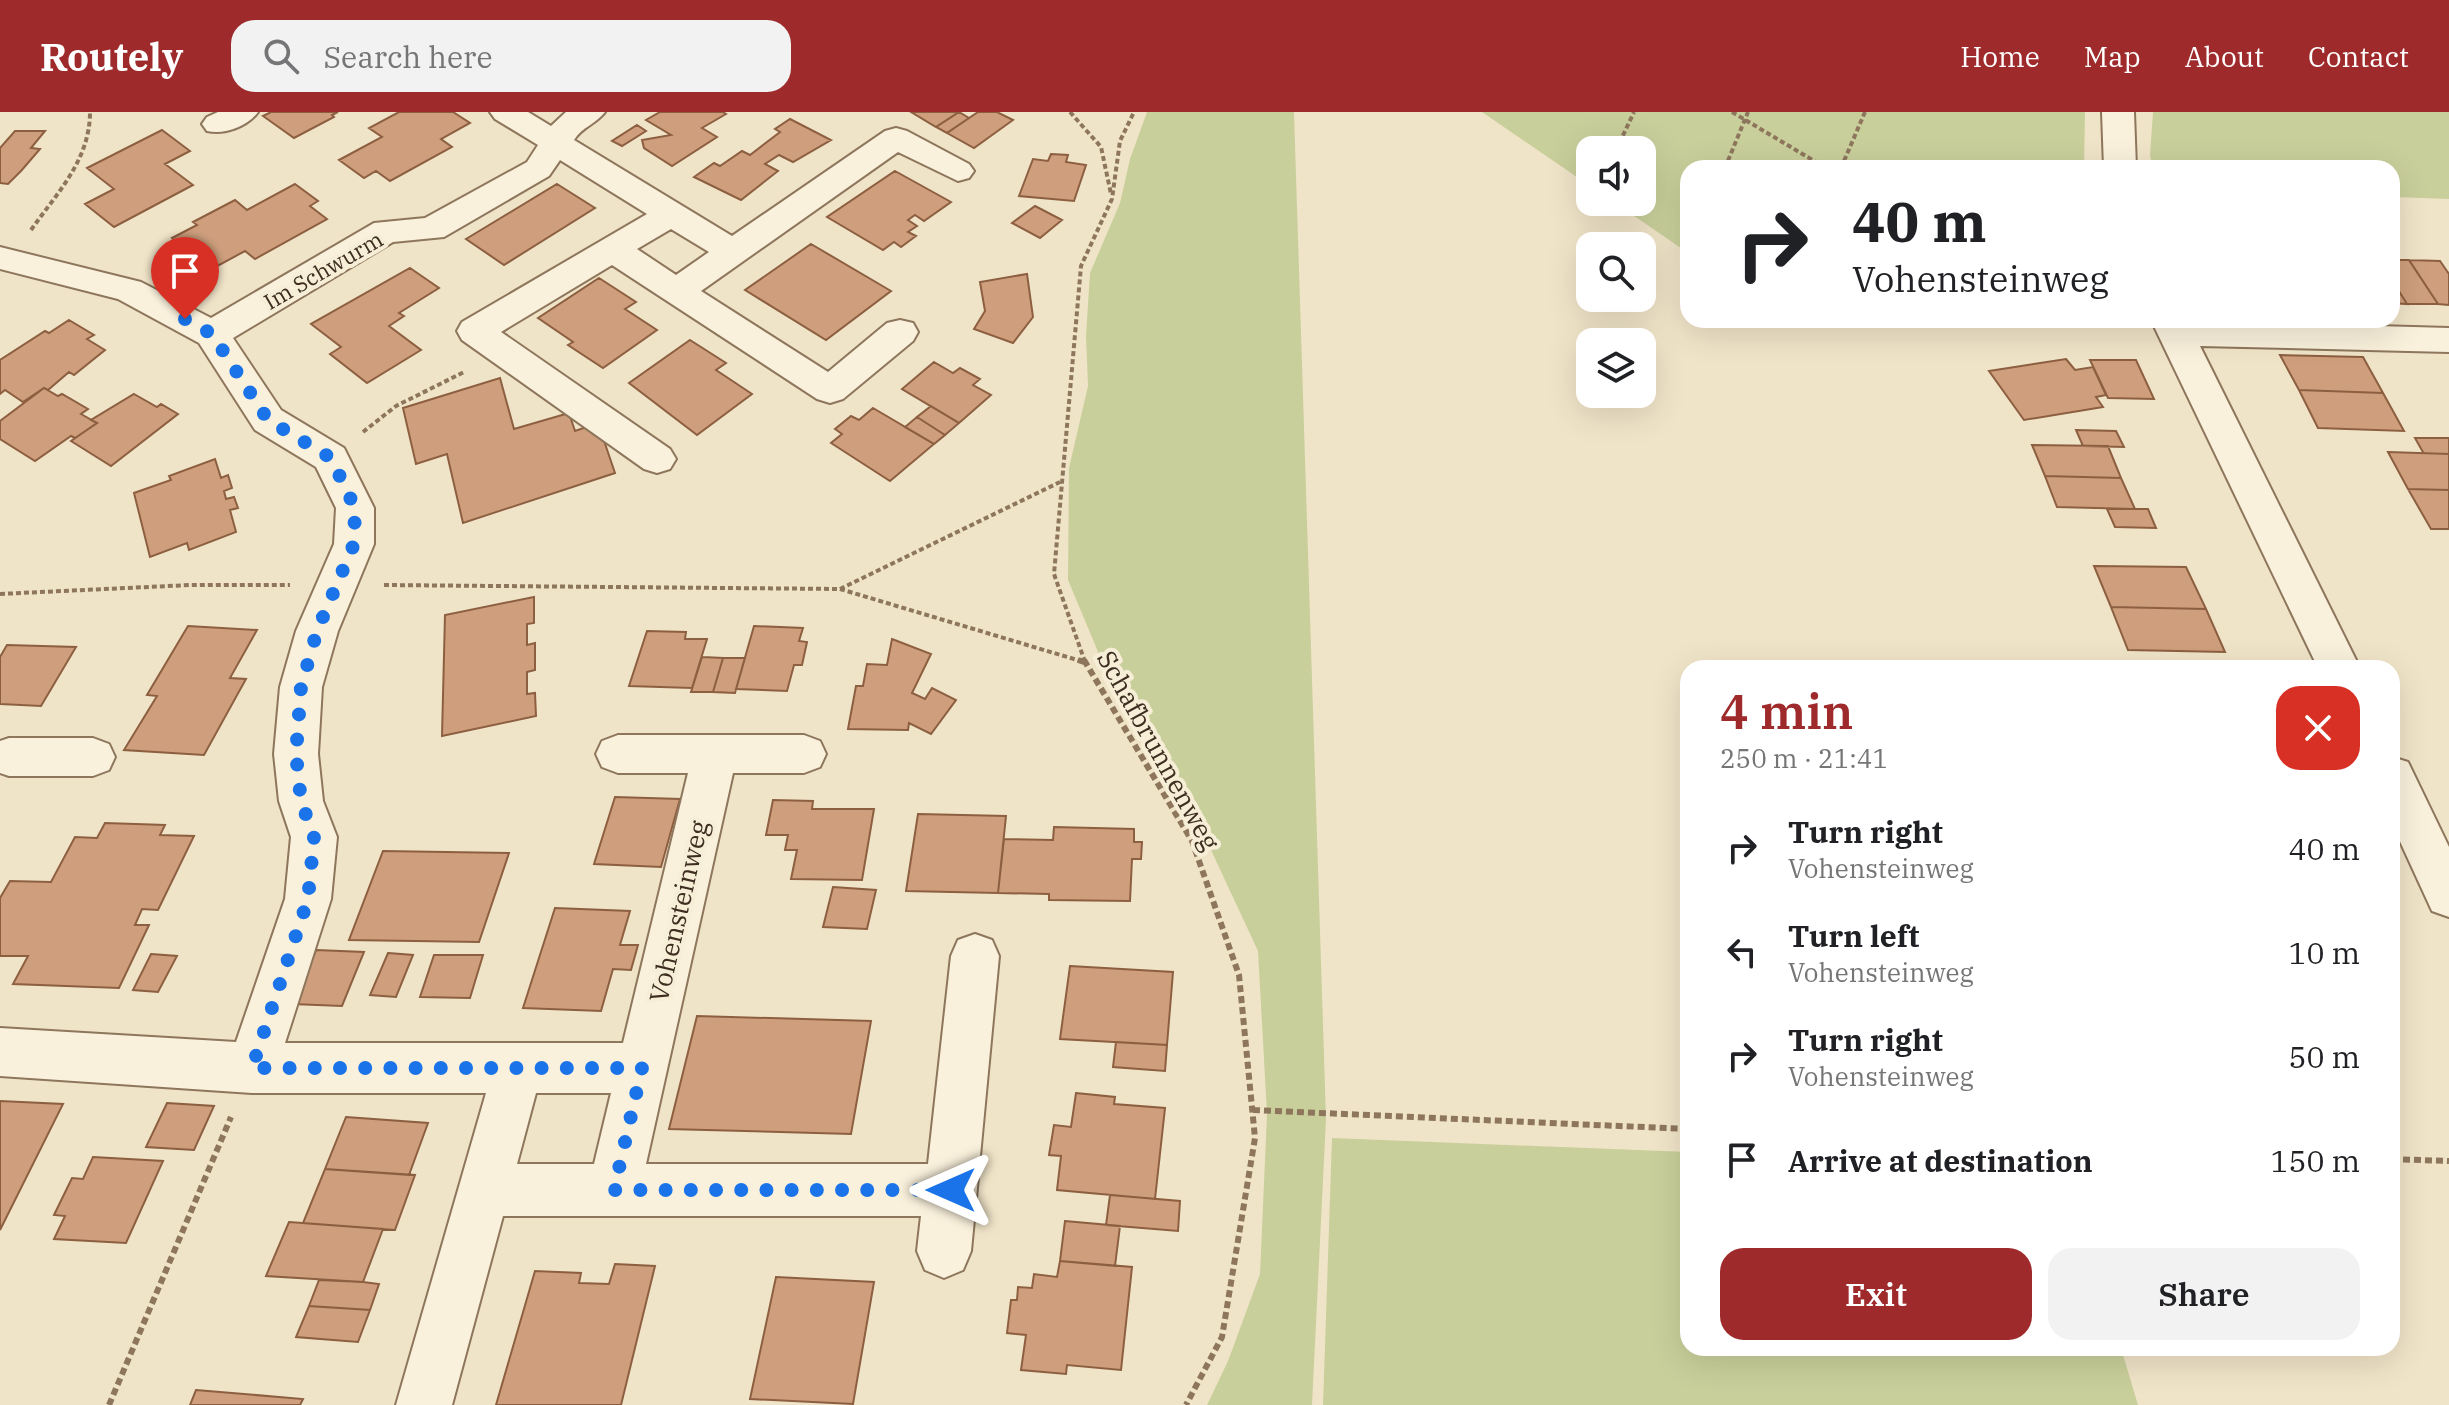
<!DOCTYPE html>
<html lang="en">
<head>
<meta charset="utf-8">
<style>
	body { margin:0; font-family:"IBM Plex Serif",serif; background:#f2f2f2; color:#202124; height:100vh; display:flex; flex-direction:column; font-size:30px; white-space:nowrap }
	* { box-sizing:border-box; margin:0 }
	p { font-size:26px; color:#757577 }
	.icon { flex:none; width:44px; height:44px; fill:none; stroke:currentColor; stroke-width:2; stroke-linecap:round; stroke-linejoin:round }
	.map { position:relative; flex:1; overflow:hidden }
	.panel { position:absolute; left:1680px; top:548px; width:720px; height:696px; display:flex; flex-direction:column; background:#fff; border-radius:24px; box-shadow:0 8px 32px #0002 }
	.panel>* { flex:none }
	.banner { position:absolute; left:1680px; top:48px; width:720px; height:168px; border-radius:24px; box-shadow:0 8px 32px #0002; background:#fff; color:#202124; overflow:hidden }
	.fabs { position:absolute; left:1576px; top:24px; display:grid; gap:16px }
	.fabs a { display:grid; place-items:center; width:80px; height:80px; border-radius:16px; background:#fff; box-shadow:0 8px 32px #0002; font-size:40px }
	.pin { position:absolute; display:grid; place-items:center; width:68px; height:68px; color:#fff; margin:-82px -34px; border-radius:50% 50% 50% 0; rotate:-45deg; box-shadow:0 0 8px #0007 }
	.pin .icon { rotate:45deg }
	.me { position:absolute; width:88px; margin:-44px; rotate:270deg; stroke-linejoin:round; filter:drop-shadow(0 0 6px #0008) }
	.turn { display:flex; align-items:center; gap:28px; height:168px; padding:0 40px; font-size:36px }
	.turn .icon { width:104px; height:104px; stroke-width:2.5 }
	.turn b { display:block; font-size:56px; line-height:68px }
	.round { display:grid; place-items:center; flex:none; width:84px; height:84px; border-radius:24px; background:#f2f2f2 }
	.summary { display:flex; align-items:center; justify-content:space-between; height:136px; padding:0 40px }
	h1 { font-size:48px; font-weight:600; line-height:60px; color:#9e2a2b }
	.cta { display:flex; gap:16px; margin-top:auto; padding:16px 40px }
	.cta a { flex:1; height:92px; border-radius:24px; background:#9e2a2b; color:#fff; font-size:32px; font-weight:600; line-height:92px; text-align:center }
	.cta a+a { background:#f2f2f2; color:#202124 }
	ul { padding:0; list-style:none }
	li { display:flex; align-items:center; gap:24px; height:104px; padding:0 40px }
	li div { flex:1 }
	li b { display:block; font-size:30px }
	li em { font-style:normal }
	header { display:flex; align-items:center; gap:48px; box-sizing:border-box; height:112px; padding:0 40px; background:#9e2a2b; color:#fff }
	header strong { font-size:38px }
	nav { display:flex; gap:44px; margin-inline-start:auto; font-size:28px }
	.search { width:560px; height:72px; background:#f2f2f2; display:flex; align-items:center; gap:20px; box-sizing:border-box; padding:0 28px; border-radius:24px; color:#757577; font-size:30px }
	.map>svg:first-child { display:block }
	.green { fill:#c9cf9b }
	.building { fill:#cf9f7d; stroke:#8d5f41; stroke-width:2 }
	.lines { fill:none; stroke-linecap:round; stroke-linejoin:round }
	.street-casing { stroke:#8d765c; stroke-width:4 }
	.path-far1 { stroke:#8d765c; stroke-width:4; stroke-dasharray:5 3; stroke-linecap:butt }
	.path { stroke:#8d765c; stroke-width:6; stroke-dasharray:7 4; stroke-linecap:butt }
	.street { fill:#faf1dc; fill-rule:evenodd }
	.route { stroke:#1a73e8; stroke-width:14; stroke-dasharray:0 25.2 }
	.labels { text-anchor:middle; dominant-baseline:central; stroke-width:8; stroke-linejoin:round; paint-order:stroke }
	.far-street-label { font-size:22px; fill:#3d2e20; stroke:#f7eed8 }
	.street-label { font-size:26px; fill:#3d2e20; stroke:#f7eed8 }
</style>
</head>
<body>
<header>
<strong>Routely</strong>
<div class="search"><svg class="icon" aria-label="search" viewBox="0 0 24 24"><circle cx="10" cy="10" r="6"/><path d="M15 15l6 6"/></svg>Search here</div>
<nav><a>Home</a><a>Map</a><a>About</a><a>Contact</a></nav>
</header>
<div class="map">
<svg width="2449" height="1293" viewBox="0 0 2449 1293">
	<rect width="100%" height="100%" fill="#f0e4c8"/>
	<!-- green -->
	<path class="green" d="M1147,0h147l32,1007 -14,286h-105l21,-44 32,-87 7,-160 -9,-163 -88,-189 -69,-103 -33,-79 1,-112 19,-82 -2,-50 4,-63 30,-70 10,-44z
		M1482,0h603l-1,56h-396v85l-74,-51h28v-52h-52v36z
		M2153,0h296v87l-57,-2v-29h-239l-3,-13z
		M1332,1026l356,14v196h433l17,57h-815z"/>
	<!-- building -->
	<path class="building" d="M271,0h67l-6,3 2,2 -40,21 -31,-22z
		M399,0h54l17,11 -29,16 11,8 -62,34 -14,-10 -12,7 -25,-18 43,-23 -13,-9z
		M660,0h63l3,2 -24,14 15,9 -45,29 -28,-18 -2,-8 29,-5 -25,-15z
		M911,0h48l-23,15z
		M959,0l10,6 -22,15 -11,-6z
		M978,0h19l16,8 -39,28 -27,-15z
		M790,7l41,21 -38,22 -14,-7 -14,9 13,7 -37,29 -47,-23 20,-14 6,3 22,-15 8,4 30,-23 -5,-3z
		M637,13l9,6 -24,15 -10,-5z
		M162,18l28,21 -25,13 28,21 -79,42 -29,-23 29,-15 -27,-21z
		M15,19h30l-14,17 9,1 -19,22 -13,13 -8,-1v-35z
		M1051,42l17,1 -2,7 20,3 -12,36 -55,-5 14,-37 15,2z
		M895,59l56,31 -27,19 -9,-6 -7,5 9,6 -9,6 8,4 -15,11 -7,-5 -11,8 -56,-33z
		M295,72l23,17 -8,5 17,13 -72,40 -10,-8 -35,19 -38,-32 25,-13 -4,-3 42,-22 12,10z
		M557,72l38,24 -91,57 -38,-26z
		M1035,94l27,14 -22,18 -28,-15z
		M811,132l80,47 -65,49 -81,-50z
		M2392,148h17l29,44h-31l-15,-24z
		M2409,148l31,1 9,13v31l-11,-1z
		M410,156l29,20 -40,25 5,3 -15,10 32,24 -54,33 -37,-29 11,-7 -30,-23z
		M1027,162l6,43 -20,26 -39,-14 11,-18 -5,-29z
		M599,166l37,24 -11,7 32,21 -54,38 -35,-23 5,-3 -35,-24z
		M2392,168l15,24 -15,-1z
		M69,208l25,15 -7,4 18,11 -31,25 -5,-3 -21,18 -4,-2 -21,14 -18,-12 -5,4v-34l45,-29 4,2z
		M690,228l36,23 -10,7 36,24 -55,41 -68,-52z
		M2280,243l83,2 20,36 -84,-3z
		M2066,247l9,11 18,-3 13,28 -10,2 7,10 -79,13 -35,-49z
		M2090,248h46l18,39 -46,-1z
		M934,250l19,11 7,-5 20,11 -7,6 18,10 -32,28 -57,-34z
		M500,266l14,51 55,-16 6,18 23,-8 17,50 -152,50 -16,-69 -31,10 -13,-56z
		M44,276l14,8 4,-2 26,15 -7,5 16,9 -22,15 -4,-2 -36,25 -35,-22v-18z
		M2299,278l84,3 21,38 -86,-3z
		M134,282l23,13 4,-3 17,10 -67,52 -40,-25 26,-18 -6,-3z
		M931,294l28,17 -14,12 -28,-18z
		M873,296l61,36 -44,37 -59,-38 11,-9 -7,-5 16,-13 8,4z
		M917,305l28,18 -11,9 -29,-17z
		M2076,318l40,1 8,16 -41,-1z
		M2415,326h34v16h-25z
		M2032,333l76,1 13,32 -76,-2z
		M2388,340l61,2v36l-41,-1z
		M215,347l6,19 7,-3 4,13 -8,3 2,8 8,-2 4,11 -8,2 6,22 -47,18 -2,-7 -37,14 -16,-64 37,-13 -2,-4z
		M2045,364l76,2 14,31 -78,-2z
		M2408,377l41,1v39h-18z
		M2107,397h41l8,19 -41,-1z
		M2094,454l92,1 20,42 -95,-2z
		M534,485v26l-7,1v21l8,-2v27l-8,2v22l8,-1 1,23 -94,20 3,-121z
		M2111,495l95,2 19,43 -97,-2z
		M188,514l69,4 -27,48 16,1 -42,76 -80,-5 33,-54 -10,-1z
		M754,514l49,2 -4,13 8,1 -5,23h-8l-7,26 -51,-2z
		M647,519l39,1 -1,7h22l-15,49 -63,-2z
		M892,527l39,15 -19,39 13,6 7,-11 24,12 -25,34 -22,-11 -1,7 -60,-1 8,-43h7l4,-22 20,1z
		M7,533l69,2 -35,59 -41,-2v-47z
		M702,545l21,1 -10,34h-22z
		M723,546h22l-10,35 -22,-1z
		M2144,551l51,1 1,4h-50z
		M615,685l65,2 -19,68 -67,-3z
		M773,688l40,1 -1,8h62l-12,71 -71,-1 6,-29h-12l3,-15h-22z
		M918,702l88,2 -8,77 -92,-2z
		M105,711l60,2 -5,10 34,1 -36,74 -16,-1 -7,16h14l-30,63 -106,-4 15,-28h-28v-58l10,-17 41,1 24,-45 22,1z
		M1054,715l80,2v13h8l-1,17h-9l-2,42 -81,-1v-6l-51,-1 6,-54 49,1z
		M383,739l126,2 -30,89 -130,-2z
		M833,775l43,3 -9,39 -44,-2z
		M555,796l75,3 -10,34h18l-7,25 -18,-1 -12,42 -78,-3z
		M316,838l48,2 -22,54 -49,-2z
		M388,841l25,2 -17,42 -26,-2z
		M151,842l26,2 -19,36 -25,-2z
		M434,843h49l-13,43 -50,-1z
		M1070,854l103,6 -6,73 -107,-6z
		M697,904l174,5 -20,113 -182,-5z
		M1116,930l51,3 -2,26 -52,-4z
		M1076,981l39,4 -1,7 51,4 -10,91 -98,-9 4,-34 -12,-1 5,-30 17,2z
		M0,989l63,3 -63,126z
		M167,991l47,3 -20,44 -48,-3z
		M346,1005l82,6 -19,52 -84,-6z
		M93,1045l70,4 -37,82 -72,-4 11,-23 -11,-1 18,-37 11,1z
		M325,1057l90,6 -20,55 -92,-7z
		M1110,1083l70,6 -2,30 -72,-6z
		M1065,1109l55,5 -5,40 -55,-5z
		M289,1110l94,7 -20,53 -97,-6z
		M1060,1149l72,6 -11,103 -54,-5 -1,9 -45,-4 5,-35 -19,-2 4,-33h6l1,-13 14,1 2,-14 23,3z
		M615,1152l40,2 -34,139h-125l39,-134 46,2 -2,10 30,1z
		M776,1165l98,5 -21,122 -103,-5z
		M319,1168l44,2 16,2 -9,26 -61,-4z
		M309,1194l61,4 -12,32 -62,-5z
		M196,1278l107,9 -3,6h-110z"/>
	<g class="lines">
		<defs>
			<path id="street" d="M218,0h40c-11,15 -34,23 -51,19l-5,-7 5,-7z
				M490,0h38l23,14 15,-14h39c-9,12 -23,15 -31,28l158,96 153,-105 11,-3 11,3 62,33 5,7 -5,7 -11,3 -60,-29 -197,139 127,81 59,-49 13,-3 13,3 5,9 -5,9 -70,58 -13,4 -13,-4 -205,-134 -111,67 169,117 6,10 -6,10 -13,4 -13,-4 -182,-129 -5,-9 5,-9 185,-108 -87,-54 -11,16 -105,61 -51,5 -160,96 48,72 63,38 30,60v36l-36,87 -16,56 -4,67 5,47 14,36 -6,62 -46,144h338l65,-270h-70l-16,-6 -6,-13 6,-13 16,-6h186l16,6 6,13 -6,13 -16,6h-71l-87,391h282l23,-208 7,-16 17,-6 17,6 7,16 -28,295 -8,19 -19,8 -19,-8 -8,-19 4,-35h-418l-51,189h-56l90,-312h-234l-252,-17v-48l236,14 49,-143 6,-62 -12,-36 -5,-47 6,-67 16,-56 38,-87 2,-36 -20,-41 -61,-37 -56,-87 -81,-44 -118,-30v-22l141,35 70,36 163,-95 51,-5 102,-56 11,-17 -43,-26zM671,117l38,23 -33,23 -39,-26zM536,981h75l-17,71h-77z
				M2102,0h32l2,56h-32z
				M2151,208l298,8v24l-249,-6 160,322h-42z
				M9,626h84l16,6 6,13 -6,13 -16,6h-84l-9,-3v-32z
				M2392,645l16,5 41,85v70l-17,-6 -40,-87z"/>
		</defs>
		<!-- street casing -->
		<use href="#street" class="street-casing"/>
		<!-- path-far1 -->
		<path class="path-far1" d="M1070,0l31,35 10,47
			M1732,0l94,56
			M1616,38l18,-38
			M1725,56l23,-56
			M1841,56l24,-56
			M31,118c26,-37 59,-70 59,-118
			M363,320l33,-26 68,-34
			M384,473l456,4 244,73
			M840,477l220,-107
			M0,482l189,-9h101
			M1085,550l-31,-88 27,-308 31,-67 8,-58 14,-29"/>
		<!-- path -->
		<path class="path" d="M1078,548l6,2
			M1084,548l108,181 47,134 16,163 -33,199 -36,68
			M1253,998l435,19
			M2392,1047l57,2
			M109,1293l122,-288"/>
		<!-- street -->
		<use href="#street" class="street"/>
	</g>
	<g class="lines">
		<!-- route -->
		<path class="route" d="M185,207l27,15 56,86 63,38 24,50 -1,36 -37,87 -16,56 -5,67 5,47 13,36 -6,62 -56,169h390l-28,122h337"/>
	</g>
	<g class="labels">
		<!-- far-street labels -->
		<g class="far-street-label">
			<text transform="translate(323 158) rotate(-30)">Im Schwurm</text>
		</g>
		<!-- street labels -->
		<g class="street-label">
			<text transform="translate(1159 638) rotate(61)">Schafbrunnenweg</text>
			<text transform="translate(678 799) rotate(-77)">Vohensteinweg</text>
		</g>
	</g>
</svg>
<div class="fabs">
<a><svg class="icon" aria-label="sound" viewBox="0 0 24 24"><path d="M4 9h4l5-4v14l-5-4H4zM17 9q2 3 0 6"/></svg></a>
<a><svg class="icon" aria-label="search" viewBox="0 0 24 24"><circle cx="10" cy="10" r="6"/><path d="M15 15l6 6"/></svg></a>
<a><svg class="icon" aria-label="layers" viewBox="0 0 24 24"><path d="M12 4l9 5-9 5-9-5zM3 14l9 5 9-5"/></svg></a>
</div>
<div class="pin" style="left:185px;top:207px;background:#d93025"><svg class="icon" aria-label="arrive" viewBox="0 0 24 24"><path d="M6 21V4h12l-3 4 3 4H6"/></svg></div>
<svg class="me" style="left:951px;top:1078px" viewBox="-20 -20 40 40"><path d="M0-17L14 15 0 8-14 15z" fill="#1a73e8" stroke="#fff" stroke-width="4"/></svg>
<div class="banner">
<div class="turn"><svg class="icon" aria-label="right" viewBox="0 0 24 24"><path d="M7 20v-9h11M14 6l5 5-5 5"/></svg><div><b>40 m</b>Vohensteinweg</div></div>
</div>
<section class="panel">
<div class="summary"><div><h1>4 min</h1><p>250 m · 21:41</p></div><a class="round" style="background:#d93025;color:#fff"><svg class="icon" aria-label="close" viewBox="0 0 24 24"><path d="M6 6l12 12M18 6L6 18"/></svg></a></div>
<ul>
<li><svg class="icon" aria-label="right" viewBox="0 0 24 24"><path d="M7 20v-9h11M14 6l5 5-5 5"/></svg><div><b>Turn right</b><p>Vohensteinweg</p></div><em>40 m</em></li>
<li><svg class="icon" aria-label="left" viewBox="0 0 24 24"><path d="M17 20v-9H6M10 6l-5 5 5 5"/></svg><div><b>Turn left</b><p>Vohensteinweg</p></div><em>10 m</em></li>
<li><svg class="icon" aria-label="right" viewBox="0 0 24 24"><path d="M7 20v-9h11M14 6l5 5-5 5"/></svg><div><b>Turn right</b><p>Vohensteinweg</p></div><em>50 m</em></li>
<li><svg class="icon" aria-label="arrive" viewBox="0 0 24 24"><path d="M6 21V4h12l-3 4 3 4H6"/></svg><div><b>Arrive at destination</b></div><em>150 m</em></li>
</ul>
<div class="cta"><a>Exit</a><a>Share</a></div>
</section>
</div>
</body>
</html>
